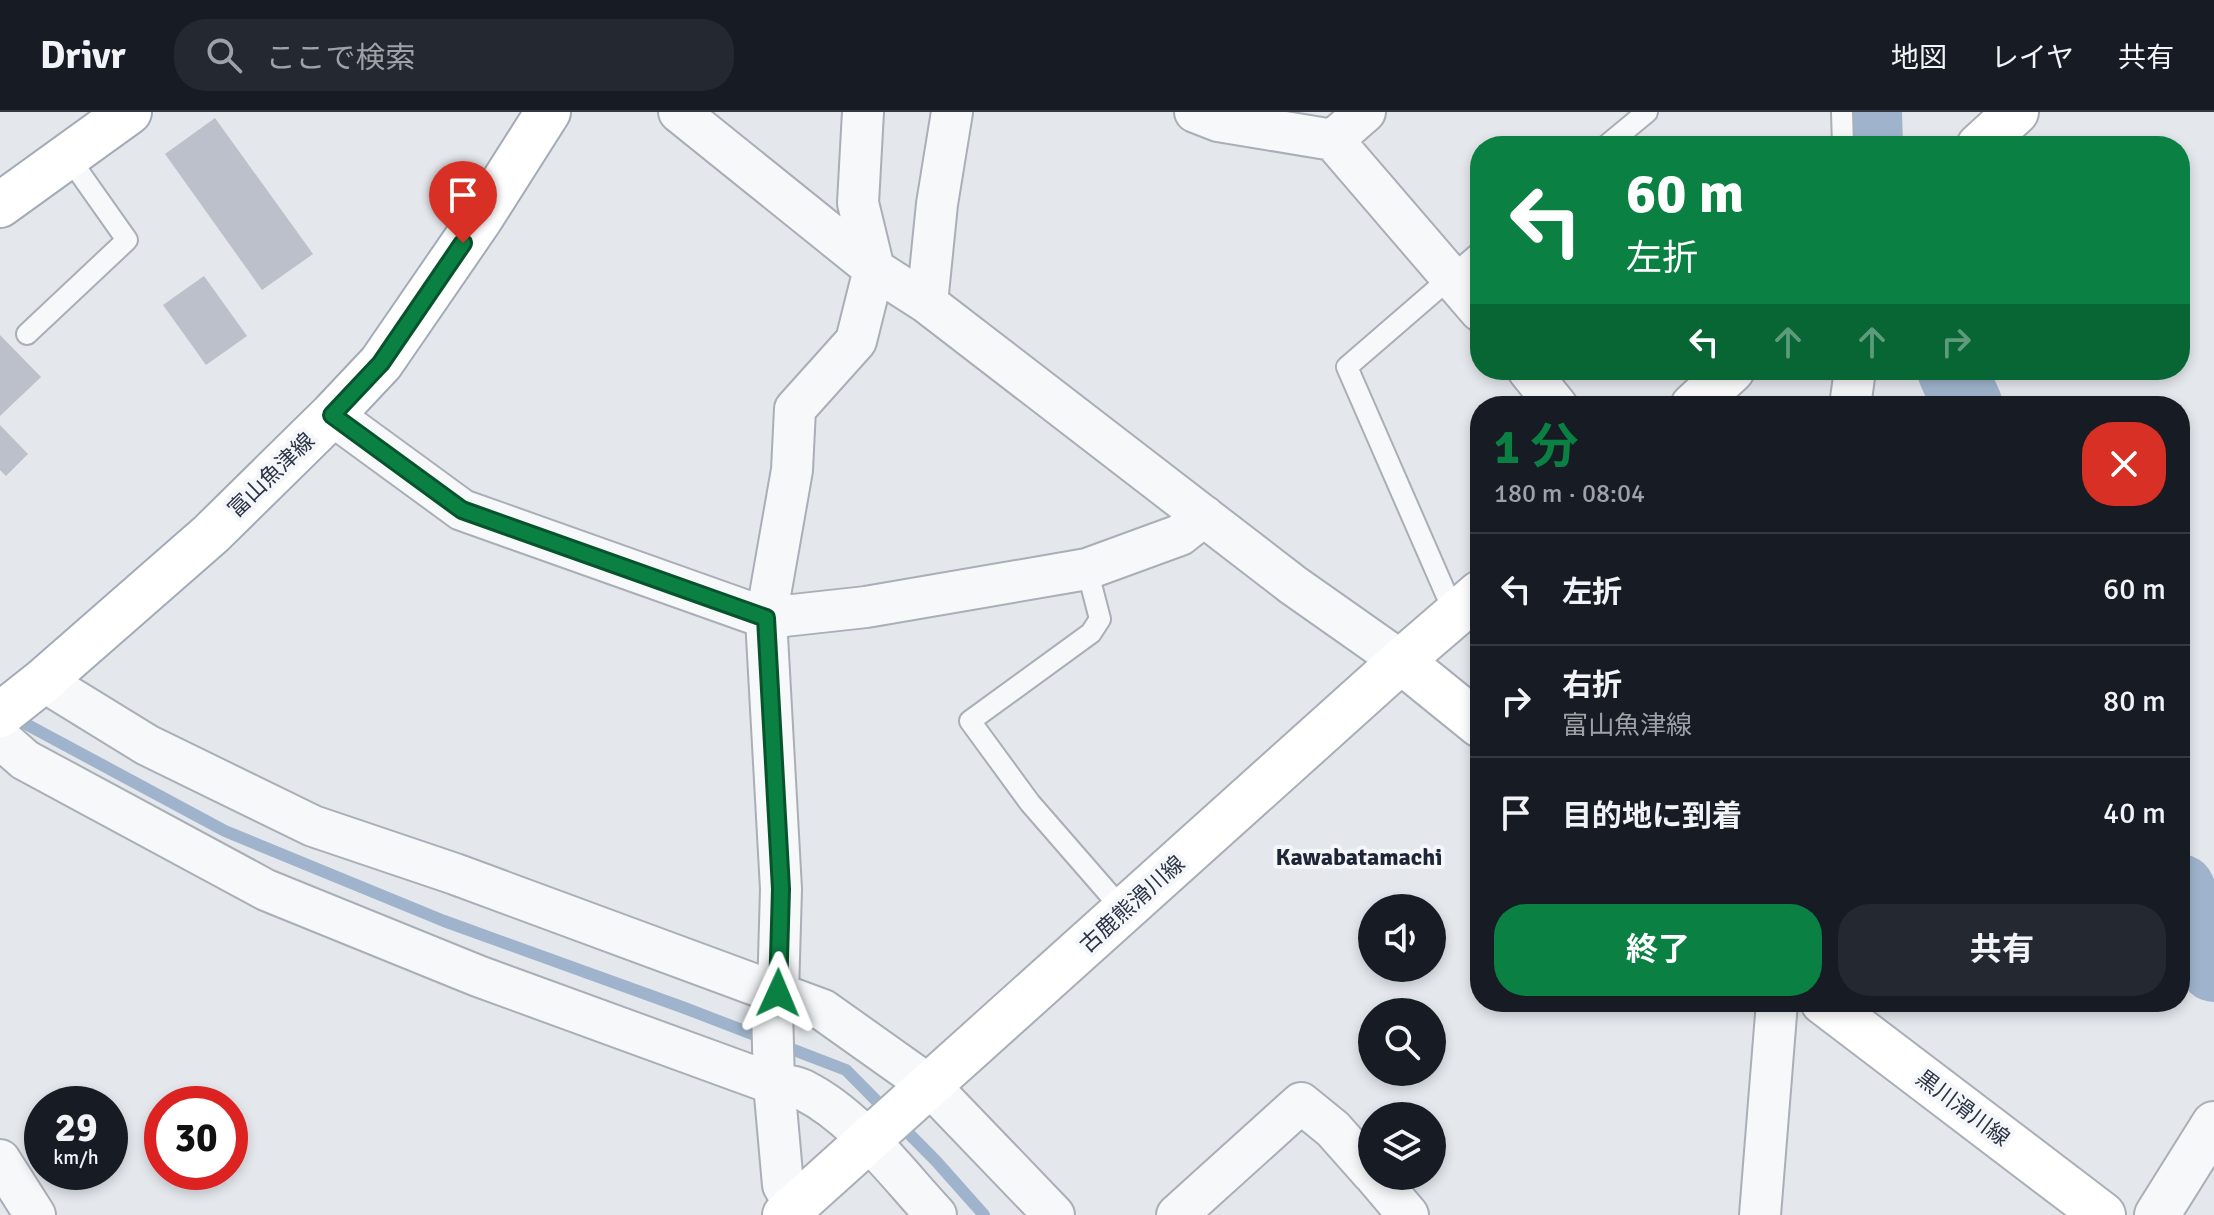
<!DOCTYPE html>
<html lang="ja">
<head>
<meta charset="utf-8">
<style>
	body { margin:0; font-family:Signika,"Noto Sans JP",sans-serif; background:#242831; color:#f1f3f6; height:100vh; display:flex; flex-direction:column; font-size:30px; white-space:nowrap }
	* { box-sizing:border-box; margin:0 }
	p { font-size:26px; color:#9ea1a6 }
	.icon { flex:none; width:44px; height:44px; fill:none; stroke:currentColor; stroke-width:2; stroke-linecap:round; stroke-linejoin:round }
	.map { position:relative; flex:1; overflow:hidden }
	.panel { position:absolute; left:1470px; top:284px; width:720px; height:616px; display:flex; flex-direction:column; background:#171b24; border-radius:32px; box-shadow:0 4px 12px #0003 }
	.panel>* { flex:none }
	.hud { position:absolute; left:1470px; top:24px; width:720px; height:244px; border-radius:32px; box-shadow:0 4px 12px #0003; background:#0b8043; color:#fff; overflow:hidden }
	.tools { position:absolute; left:1358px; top:782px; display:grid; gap:16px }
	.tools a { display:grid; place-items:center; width:88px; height:88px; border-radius:50%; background:#171b24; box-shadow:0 4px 12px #0003; font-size:40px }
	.speed { position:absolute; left:24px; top:974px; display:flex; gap:16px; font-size:40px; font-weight:700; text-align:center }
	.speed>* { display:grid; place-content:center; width:104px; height:104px; border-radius:50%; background:#171b24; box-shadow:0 4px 12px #0003; line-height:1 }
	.speed small { font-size:20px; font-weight:400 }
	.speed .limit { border:12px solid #d22; background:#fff; color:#111 }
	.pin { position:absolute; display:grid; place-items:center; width:68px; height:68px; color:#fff; margin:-82px -34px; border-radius:50% 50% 50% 0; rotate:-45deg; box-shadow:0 0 8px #0007 }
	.pin .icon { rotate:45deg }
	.me { position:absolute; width:88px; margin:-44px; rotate:1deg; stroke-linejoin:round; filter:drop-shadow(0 0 6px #0008) }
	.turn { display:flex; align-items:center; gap:28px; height:168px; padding:0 24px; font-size:36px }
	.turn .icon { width:104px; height:104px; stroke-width:2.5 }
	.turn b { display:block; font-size:56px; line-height:68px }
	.lanes { display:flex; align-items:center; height:76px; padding:0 24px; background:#0003; justify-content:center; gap:40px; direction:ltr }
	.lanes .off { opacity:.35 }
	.round { display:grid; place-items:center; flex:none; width:84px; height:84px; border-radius:32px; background:#242831 }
	.head { display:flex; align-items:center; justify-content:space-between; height:136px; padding:0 24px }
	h1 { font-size:48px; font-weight:700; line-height:60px; color:#0b8043 }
	.cta { display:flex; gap:16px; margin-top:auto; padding:16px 24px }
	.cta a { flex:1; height:92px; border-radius:32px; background:#0b8043; color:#fff; font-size:32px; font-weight:700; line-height:92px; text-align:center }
	.cta a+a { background:#242831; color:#f1f3f6 }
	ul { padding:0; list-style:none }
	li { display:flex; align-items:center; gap:24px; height:112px; padding:0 24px; border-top:2px solid #363941 }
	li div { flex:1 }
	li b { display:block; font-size:30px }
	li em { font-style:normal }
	header { display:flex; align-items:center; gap:48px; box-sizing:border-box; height:112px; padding:0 40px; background:#171b24; border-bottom:2px solid #363941 }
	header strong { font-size:38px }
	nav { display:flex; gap:44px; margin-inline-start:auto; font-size:28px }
	.search { width:560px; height:72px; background:#242831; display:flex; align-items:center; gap:20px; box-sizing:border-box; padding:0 28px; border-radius:32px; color:#9ea1a6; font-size:30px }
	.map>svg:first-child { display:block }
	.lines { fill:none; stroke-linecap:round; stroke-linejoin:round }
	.stream { stroke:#9fb4cc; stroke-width:12 }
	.river { stroke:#9fb4cc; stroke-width:70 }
	.building { fill:#bbc0ca }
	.service-casing { stroke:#a9aeb7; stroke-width:24 }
	.minor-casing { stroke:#a9aeb7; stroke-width:44 }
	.tertiary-casing { stroke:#a9aeb7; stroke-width:48 }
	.secondary-casing { stroke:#a9aeb7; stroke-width:48 }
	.primary-casing { stroke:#a3abb8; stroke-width:48 }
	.service { stroke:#f7f8fa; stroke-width:20 }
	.minor { stroke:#f7f8fa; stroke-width:40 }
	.tertiary { stroke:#f7f8fa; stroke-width:44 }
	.secondary { stroke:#fff; stroke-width:44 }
	.primary { stroke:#fff; stroke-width:44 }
	.route-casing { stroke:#07532c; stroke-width:20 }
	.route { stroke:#0b8043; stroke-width:14 }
	.labels { text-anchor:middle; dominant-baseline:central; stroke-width:8; stroke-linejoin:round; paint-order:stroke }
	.street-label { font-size:22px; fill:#2b3445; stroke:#f4f6f9 }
	.neighbourhood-label { font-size:24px; font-weight:bold; fill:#1d2536; stroke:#f4f6f9 }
</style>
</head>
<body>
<header>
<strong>Drivr</strong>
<div class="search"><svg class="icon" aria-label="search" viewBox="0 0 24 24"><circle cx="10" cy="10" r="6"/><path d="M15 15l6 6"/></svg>ここで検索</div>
<nav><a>地図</a><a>レイヤ</a><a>共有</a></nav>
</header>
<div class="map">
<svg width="2214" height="1103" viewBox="0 0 2214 1103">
	<rect width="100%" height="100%" fill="#e4e7ec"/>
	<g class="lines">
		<!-- stream -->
		<path class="stream" d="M11,604l214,115 219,90 238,86 164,63 90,91 48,54"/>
		<!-- river -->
		<path class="river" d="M1867,0l1,34
			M1952,258l16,36
			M2180,777l34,78"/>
	</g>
	<!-- building -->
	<path class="building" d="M215,6l98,136 -51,36 -97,-136z
		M204,164l43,60 -41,29 -43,-60z
		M0,223l41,42 -41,39z
		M0,313l28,29 -22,22 -6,-6z"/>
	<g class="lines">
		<defs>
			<path id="service" d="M1842,0l1,34
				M1606,34l41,-34
				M27,222l100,-94 -60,-85
				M1087,457l13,50 -9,14 -121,88 60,82 94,108
				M1458,501l-12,-19 -99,-227 133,-115"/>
			<path id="minor" d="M679,0l195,157 53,34
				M952,0l-15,92 -10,99 366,282 108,76
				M1195,0l23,9 115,19 147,171
				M1333,28l32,-28
				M1528,258l29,36
				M1850,294l5,-36
				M332,303l130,95 304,108 100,-11 221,-38 93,-34 24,-19
				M43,569l104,64 166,81 142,48 368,136 107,76 124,129
				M0,626l25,22 241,130 212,86 296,108c10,1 22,2 31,7 51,26 92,82 131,124
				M0,1048l35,55
				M1375,1064l33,39
				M795,1094l-12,-21 -9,-101 -2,-76 6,-15 3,-104 -15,-271 26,-148 3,-61 61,-68 18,-72 -16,-66 5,-91
				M1177,1103l124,-112 32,26 39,44
				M1760,1103l17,-213"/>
			<path id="tertiary" d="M2157,1103l57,-91"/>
			<path id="secondary" d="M1979,34l37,-34
				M1693,294l39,-36
				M1401,549l79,64
				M1823,890l280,213
				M785,1103l616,-554 79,-68"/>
			<path id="primary" d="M0,93l129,-93
				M0,603l43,-34 168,-147 121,-119 49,-52 99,-144 68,-107"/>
		</defs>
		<!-- service casing -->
		<use href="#service" class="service-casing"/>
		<!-- minor casing -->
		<use href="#minor" class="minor-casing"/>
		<!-- tertiary casing -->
		<use href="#tertiary" class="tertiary-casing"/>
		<!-- secondary casing -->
		<use href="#secondary" class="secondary-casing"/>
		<!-- primary casing -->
		<use href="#primary" class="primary-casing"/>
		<!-- service -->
		<use href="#service" class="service"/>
		<!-- minor -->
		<use href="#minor" class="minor"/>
		<!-- tertiary -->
		<use href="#tertiary" class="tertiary"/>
		<!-- secondary -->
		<use href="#secondary" class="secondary"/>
		<!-- primary -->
		<use href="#primary" class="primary"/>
	</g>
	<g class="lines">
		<defs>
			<path id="route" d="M463,131l-82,120 -49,52 130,95 304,108 15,271 -3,104"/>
		</defs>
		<!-- route casing -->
		<use href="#route" class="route-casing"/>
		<!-- route -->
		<use href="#route" class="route"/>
	</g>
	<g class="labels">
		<!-- street labels -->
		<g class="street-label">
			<text transform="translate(271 363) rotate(-44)">富山魚津線</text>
			<text transform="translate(1132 792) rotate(-42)">古鹿熊滑川線</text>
			<text transform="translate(1963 996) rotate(37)">黒川滑川線</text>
		</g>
		<!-- neighbourhood labels -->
		<g class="neighbourhood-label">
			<text x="1359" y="745">Kawabatamachi</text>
		</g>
	</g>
</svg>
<div class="tools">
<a><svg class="icon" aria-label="sound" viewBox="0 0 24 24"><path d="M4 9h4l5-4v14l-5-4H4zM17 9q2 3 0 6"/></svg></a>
<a><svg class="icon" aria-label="search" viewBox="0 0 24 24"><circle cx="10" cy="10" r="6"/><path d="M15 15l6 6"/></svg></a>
<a><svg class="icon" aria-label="layers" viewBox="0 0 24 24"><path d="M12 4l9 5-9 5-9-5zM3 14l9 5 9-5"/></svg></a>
</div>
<div class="speed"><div>29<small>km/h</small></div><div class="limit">30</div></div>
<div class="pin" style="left:463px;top:131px;background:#d93025"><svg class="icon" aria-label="arrive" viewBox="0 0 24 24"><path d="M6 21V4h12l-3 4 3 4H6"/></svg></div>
<svg class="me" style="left:778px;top:881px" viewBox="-20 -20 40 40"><path d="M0-17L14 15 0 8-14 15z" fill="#0b8043" stroke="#fff" stroke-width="4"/></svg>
<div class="hud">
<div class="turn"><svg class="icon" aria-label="left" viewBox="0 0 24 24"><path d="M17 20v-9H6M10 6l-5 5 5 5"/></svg><div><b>60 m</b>左折</div></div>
<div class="lanes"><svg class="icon" aria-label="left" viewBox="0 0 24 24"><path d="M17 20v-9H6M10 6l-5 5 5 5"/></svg><svg class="icon off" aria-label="ahead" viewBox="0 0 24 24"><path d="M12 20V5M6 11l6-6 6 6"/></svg><svg class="icon off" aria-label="ahead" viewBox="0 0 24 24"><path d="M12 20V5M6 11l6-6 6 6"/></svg><svg class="icon off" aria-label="right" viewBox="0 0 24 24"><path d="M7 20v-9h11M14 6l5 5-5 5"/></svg></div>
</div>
<section class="panel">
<div class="head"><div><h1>1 分</h1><p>180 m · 08:04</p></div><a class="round" style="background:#d93025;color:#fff"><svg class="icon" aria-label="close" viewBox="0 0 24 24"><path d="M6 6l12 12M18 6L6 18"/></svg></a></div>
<ul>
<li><svg class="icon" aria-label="left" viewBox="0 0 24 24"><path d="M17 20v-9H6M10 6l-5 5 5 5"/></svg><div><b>左折</b></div><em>60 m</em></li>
<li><svg class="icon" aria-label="right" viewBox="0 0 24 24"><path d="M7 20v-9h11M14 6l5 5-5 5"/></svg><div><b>右折</b><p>富山魚津線</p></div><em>80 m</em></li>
<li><svg class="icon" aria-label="arrive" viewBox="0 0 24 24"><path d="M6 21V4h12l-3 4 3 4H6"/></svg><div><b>目的地に到着</b></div><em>40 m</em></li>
</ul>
<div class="cta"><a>終了</a><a>共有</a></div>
</section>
</div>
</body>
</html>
